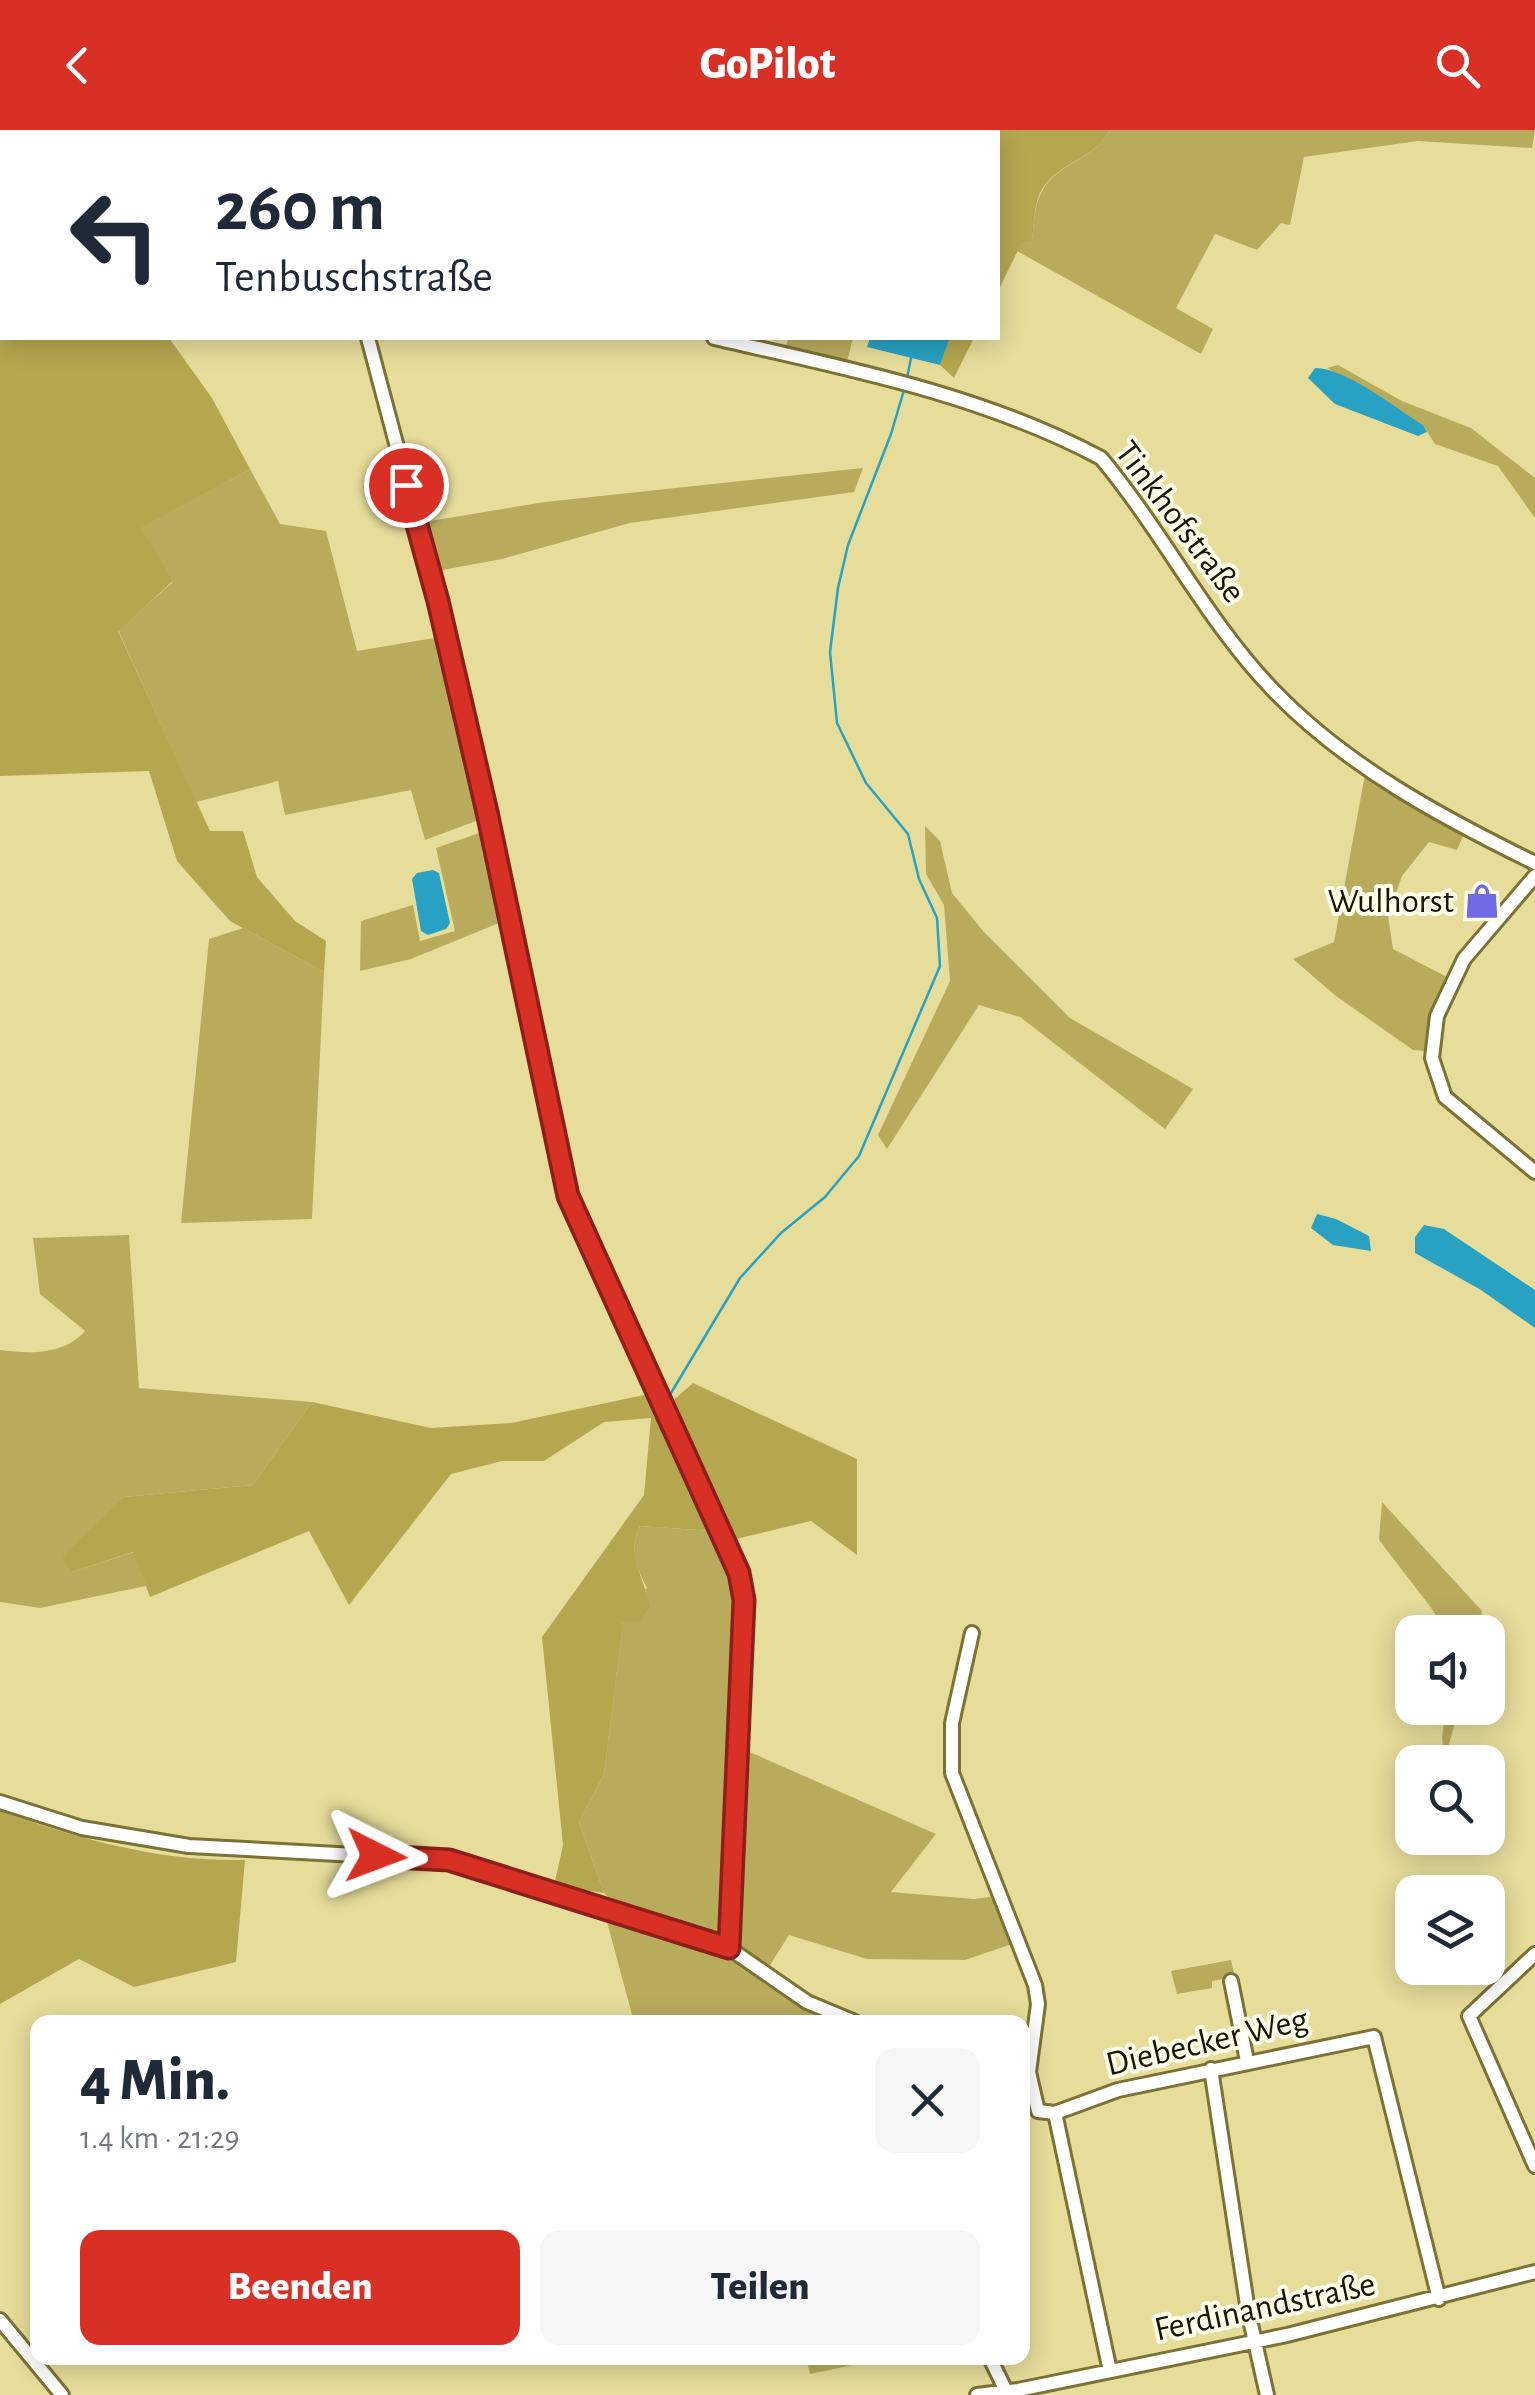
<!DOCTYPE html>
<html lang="de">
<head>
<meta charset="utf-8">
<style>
	body { margin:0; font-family:"Alegreya Sans",sans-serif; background:#f6f6f7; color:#1f2937; height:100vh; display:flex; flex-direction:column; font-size:38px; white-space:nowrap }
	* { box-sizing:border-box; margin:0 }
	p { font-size:32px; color:#747a83 }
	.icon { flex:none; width:55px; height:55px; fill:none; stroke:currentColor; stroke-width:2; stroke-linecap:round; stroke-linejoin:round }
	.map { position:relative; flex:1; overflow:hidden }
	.side { position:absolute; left:30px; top:1885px; width:1000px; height:350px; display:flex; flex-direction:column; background:#fff; border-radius:20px; box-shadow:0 5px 25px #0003 }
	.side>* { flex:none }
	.guide { position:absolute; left:0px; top:0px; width:1000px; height:210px; box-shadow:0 5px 25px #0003; background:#fff; color:#1f2937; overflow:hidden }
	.tools { position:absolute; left:1395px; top:1485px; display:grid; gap:20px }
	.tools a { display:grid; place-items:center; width:110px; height:110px; border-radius:20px; background:#fff; box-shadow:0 5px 25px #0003; font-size:50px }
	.pin { position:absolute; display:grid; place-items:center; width:85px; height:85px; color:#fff; margin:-42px; border:5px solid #fff; border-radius:50%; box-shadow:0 2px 10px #0007 }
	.me { position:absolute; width:110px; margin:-55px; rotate:93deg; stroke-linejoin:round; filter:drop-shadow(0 0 8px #0008) }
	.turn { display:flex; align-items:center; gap:35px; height:210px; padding:0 50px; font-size:45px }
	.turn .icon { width:130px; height:130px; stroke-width:2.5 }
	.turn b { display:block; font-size:70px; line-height:85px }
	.round { display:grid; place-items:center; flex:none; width:105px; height:105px; border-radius:20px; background:#f6f6f7 }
	.head { display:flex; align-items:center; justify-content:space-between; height:170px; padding:0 50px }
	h1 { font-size:60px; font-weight:800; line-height:75px }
	.button { display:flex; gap:20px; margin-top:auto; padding:20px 50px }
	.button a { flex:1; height:115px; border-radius:20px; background:#d93025; color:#fff; font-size:40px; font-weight:800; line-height:115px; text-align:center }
	.button a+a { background:#f6f6f7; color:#1f2937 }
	header { display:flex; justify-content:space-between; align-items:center; height:130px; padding:0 50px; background:#d93025; color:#fff; font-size:45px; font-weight:800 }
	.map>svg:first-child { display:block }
	.green { fill:#b8ac5c }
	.forest { fill:#b5a74f }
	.water { fill:#29a1c2 }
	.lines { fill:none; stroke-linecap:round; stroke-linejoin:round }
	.stream { stroke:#29a1c2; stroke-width:2.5 }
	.minor-casing { stroke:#7b7233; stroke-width:18 }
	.minor { stroke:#fff; stroke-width:12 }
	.route-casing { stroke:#8d1f18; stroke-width:25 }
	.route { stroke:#d93025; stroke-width:18 }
	.labels { text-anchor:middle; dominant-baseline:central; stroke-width:8; stroke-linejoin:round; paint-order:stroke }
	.street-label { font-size:35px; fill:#191500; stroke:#fffce9 }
	.poi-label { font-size:35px; fill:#191500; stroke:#fffce9; text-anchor:end }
</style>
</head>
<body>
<header><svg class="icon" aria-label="back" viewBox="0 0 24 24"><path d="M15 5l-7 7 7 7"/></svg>GoPilot<svg class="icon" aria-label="search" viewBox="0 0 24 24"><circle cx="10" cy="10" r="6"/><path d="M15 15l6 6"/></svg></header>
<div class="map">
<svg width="1535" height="2265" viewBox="0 0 1535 2265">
	<rect width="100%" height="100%" fill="#e6dd9b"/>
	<!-- green -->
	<path class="green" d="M1110,0h425l-3,18 -114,-7 -114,16 -14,68 -9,-2 -24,27 -42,-16 -39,74 37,21 -12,25 -184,-103 5,-10 10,-1c2,-14 2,-34 9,-47 15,-31 53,-32 69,-63z
		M788,208h65l-6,24 -62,-12z
		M1338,235l64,36 69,27 64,50v40l-37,-52 -63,-22 -12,-19 -96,-57z
		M863,338l-9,24 -224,31 -128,36 -70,13 -14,-49 127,-21z
		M250,339l30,55 46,7 31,120 77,-13 45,182 -54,20 -14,-50 -126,25 -7,-34 -82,21 -78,-172 55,-48 -33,-54z
		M1365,645l11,2 88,57 -7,16 -28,-8 -27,34 -14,40 5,33 56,29 -25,73 -11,-1 -77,-54 -43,-37 41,-17z
		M925,696l15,15 12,52 31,38 87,87 123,71 -28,40 -145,-112 -41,-12 -92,144 -9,-14 72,-154 -6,-76 -18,-31z
		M482,702l17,91 -88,36 -51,12 1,-50 52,-16 7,36 35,-10 -19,-83z
		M243,798l81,44 -12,247 -131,4 28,-284z
		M129,1105l10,153 173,14 -59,83 -129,12 -52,75 62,-20 12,34 -106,22 -40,-6v-252c30,4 64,5 85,-19l-45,-37 -7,-56z
		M1382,1372l100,109 -4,21h-33l-13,-23 -53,-69z
		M640,1396l72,5 13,24 11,38 -14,343 -105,-31 -13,-12 -25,-71 25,-48 19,-153 24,-33c-11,-21 -18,-39 -7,-62z
		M1446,1578h13l-15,54 -2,-24z
		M745,1620l191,84 -45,58 83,7 22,-3 19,47 -50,17 -98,-1 -78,-24 -22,35 -29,-23z
		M607,1792l121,32 83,57 25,11h-202z
		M1231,1830l4,17 -23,4v7l-35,6 -6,-23z
		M806,2228h80l-76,16z"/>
	<!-- forest -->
	<path class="forest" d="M0,0h74l-72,2v206h167l43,60 38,71 -109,59 32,53 -55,50 92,200h33l14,46 38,44 31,20 -2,31 -94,-51 -53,-60 -28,-90 -149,5z
		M965,0h145c-16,31 -55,32 -70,63 -6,13 -6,33 -8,48l-10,1 -24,49v-159h-39z
		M950,208h24l-20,40 -14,-13z
		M693,1253l164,76v96l-46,-34 -79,19 -62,-137z
		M649,1264l63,137 -72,-5c-15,29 5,52 10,81l-11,14 -16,1 -19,152 -25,48 25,71 -50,-7 9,-41 -21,-208 102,-142 7,-77 -47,4 -60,39h-42l-51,13 -102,131 -40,-74 -159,66 -17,-45 -61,20 -10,-15 62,-60 129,-12 59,-83 119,26 80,-5z
		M0,1681c79,28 161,51 245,49l-9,102 -102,25 -55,-28 -79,45z"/>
	<!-- water -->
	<path class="water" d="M870,208h80l-10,27 -73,-18z
		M1315,238c29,-1 82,41 108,57l4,7 -9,4 -83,-32 -27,-26z
		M433,740l6,3 11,50 -4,6 -18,6 -7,-4 -9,-52 5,-6z
		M1317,1084l19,5 33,17 2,15 -38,-6 -22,-17z
		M1424,1095l20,4 91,61v38l-54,-38 -66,-37v-16z"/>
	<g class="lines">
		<!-- stream -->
		<path class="stream" d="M907,248l4,-20
			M668,1268l72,-120 41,-45 44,-36 34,-41 81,-190 -3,-48 -18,-39 -11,-45 -42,-51 -29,-60 -7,-71 8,-64 10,-43 43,-111 13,-44"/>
		<defs>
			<path id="minor" d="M209,0l4,2
				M368,208l70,263 49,212 81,382 171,378 5,27 -15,348
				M714,208c131,30 267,56 387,120 62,74 106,164 173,233 72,75 169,127 261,172
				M1535,746l-71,83 -27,57 -5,42 13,39 90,75
				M972,1503l-20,90v50l83,212 3,19 -9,68 9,39 17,2 63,-23 256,-53 65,262
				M0,1672l82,26 107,18 260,14 280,88 78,54 48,20
				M1535,1824l-66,62 66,150
				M1231,1851l16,80
				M1211,1939l37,242 19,84
				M1055,1983l55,258
				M0,2190l62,75
				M990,2228l16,33
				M977,2265l41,-5 269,-55 248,-63"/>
		</defs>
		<!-- minor casing -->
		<use href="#minor" class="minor-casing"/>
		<!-- minor -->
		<use href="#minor" class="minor"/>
	</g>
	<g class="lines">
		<defs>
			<path id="route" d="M376,1726l73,4 280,88 15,-348 -5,-27 -171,-377 -81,-384 -49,-211 -32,-116"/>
		</defs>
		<!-- route casing -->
		<use href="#route" class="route-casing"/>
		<!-- route -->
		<use href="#route" class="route"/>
	</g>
	<!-- icons -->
	<defs>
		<symbol id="shop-bare" viewBox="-9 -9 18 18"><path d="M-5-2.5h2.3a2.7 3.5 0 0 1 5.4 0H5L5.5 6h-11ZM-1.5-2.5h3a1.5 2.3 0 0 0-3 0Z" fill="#6f6be5" stroke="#fffce9" stroke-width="2.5" paint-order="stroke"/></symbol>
	</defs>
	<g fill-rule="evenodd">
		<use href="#shop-bare" x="1457" y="746" width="50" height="50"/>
	</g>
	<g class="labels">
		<!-- street labels -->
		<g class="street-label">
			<text transform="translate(1180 392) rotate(53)">Tinkhofstraße</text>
			<text transform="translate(1207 1912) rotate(-13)">Diebecker Weg</text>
			<text transform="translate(1265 2177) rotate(-12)">Ferdinandstraße</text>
		</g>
		<!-- poi labels -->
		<g class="poi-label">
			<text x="1454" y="771">Wulhorst</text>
		</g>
	</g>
</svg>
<div class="tools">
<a><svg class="icon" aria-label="sound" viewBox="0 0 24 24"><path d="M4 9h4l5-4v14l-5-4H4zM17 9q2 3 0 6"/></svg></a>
<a><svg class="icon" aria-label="search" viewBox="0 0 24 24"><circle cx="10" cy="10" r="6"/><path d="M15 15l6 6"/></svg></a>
<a><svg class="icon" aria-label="layers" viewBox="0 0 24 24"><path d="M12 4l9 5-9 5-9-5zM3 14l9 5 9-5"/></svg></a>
</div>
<div class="pin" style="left:406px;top:355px;background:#d93025"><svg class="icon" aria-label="arrive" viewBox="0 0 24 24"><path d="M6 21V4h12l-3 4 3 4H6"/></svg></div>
<svg class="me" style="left:376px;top:1726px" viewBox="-20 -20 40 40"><path d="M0-17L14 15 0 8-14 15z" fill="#d93025" stroke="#fff" stroke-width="4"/></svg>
<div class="guide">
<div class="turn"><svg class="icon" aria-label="left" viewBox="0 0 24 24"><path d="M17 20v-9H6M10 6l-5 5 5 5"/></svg><div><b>260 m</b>Tenbuschstraße</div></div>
</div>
<section class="side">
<div class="head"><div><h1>4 Min.</h1><p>1.4 km · 21:29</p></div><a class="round"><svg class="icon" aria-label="close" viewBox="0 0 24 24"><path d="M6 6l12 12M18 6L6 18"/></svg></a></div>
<div class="button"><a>Beenden</a><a>Teilen</a></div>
</section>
</div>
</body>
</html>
